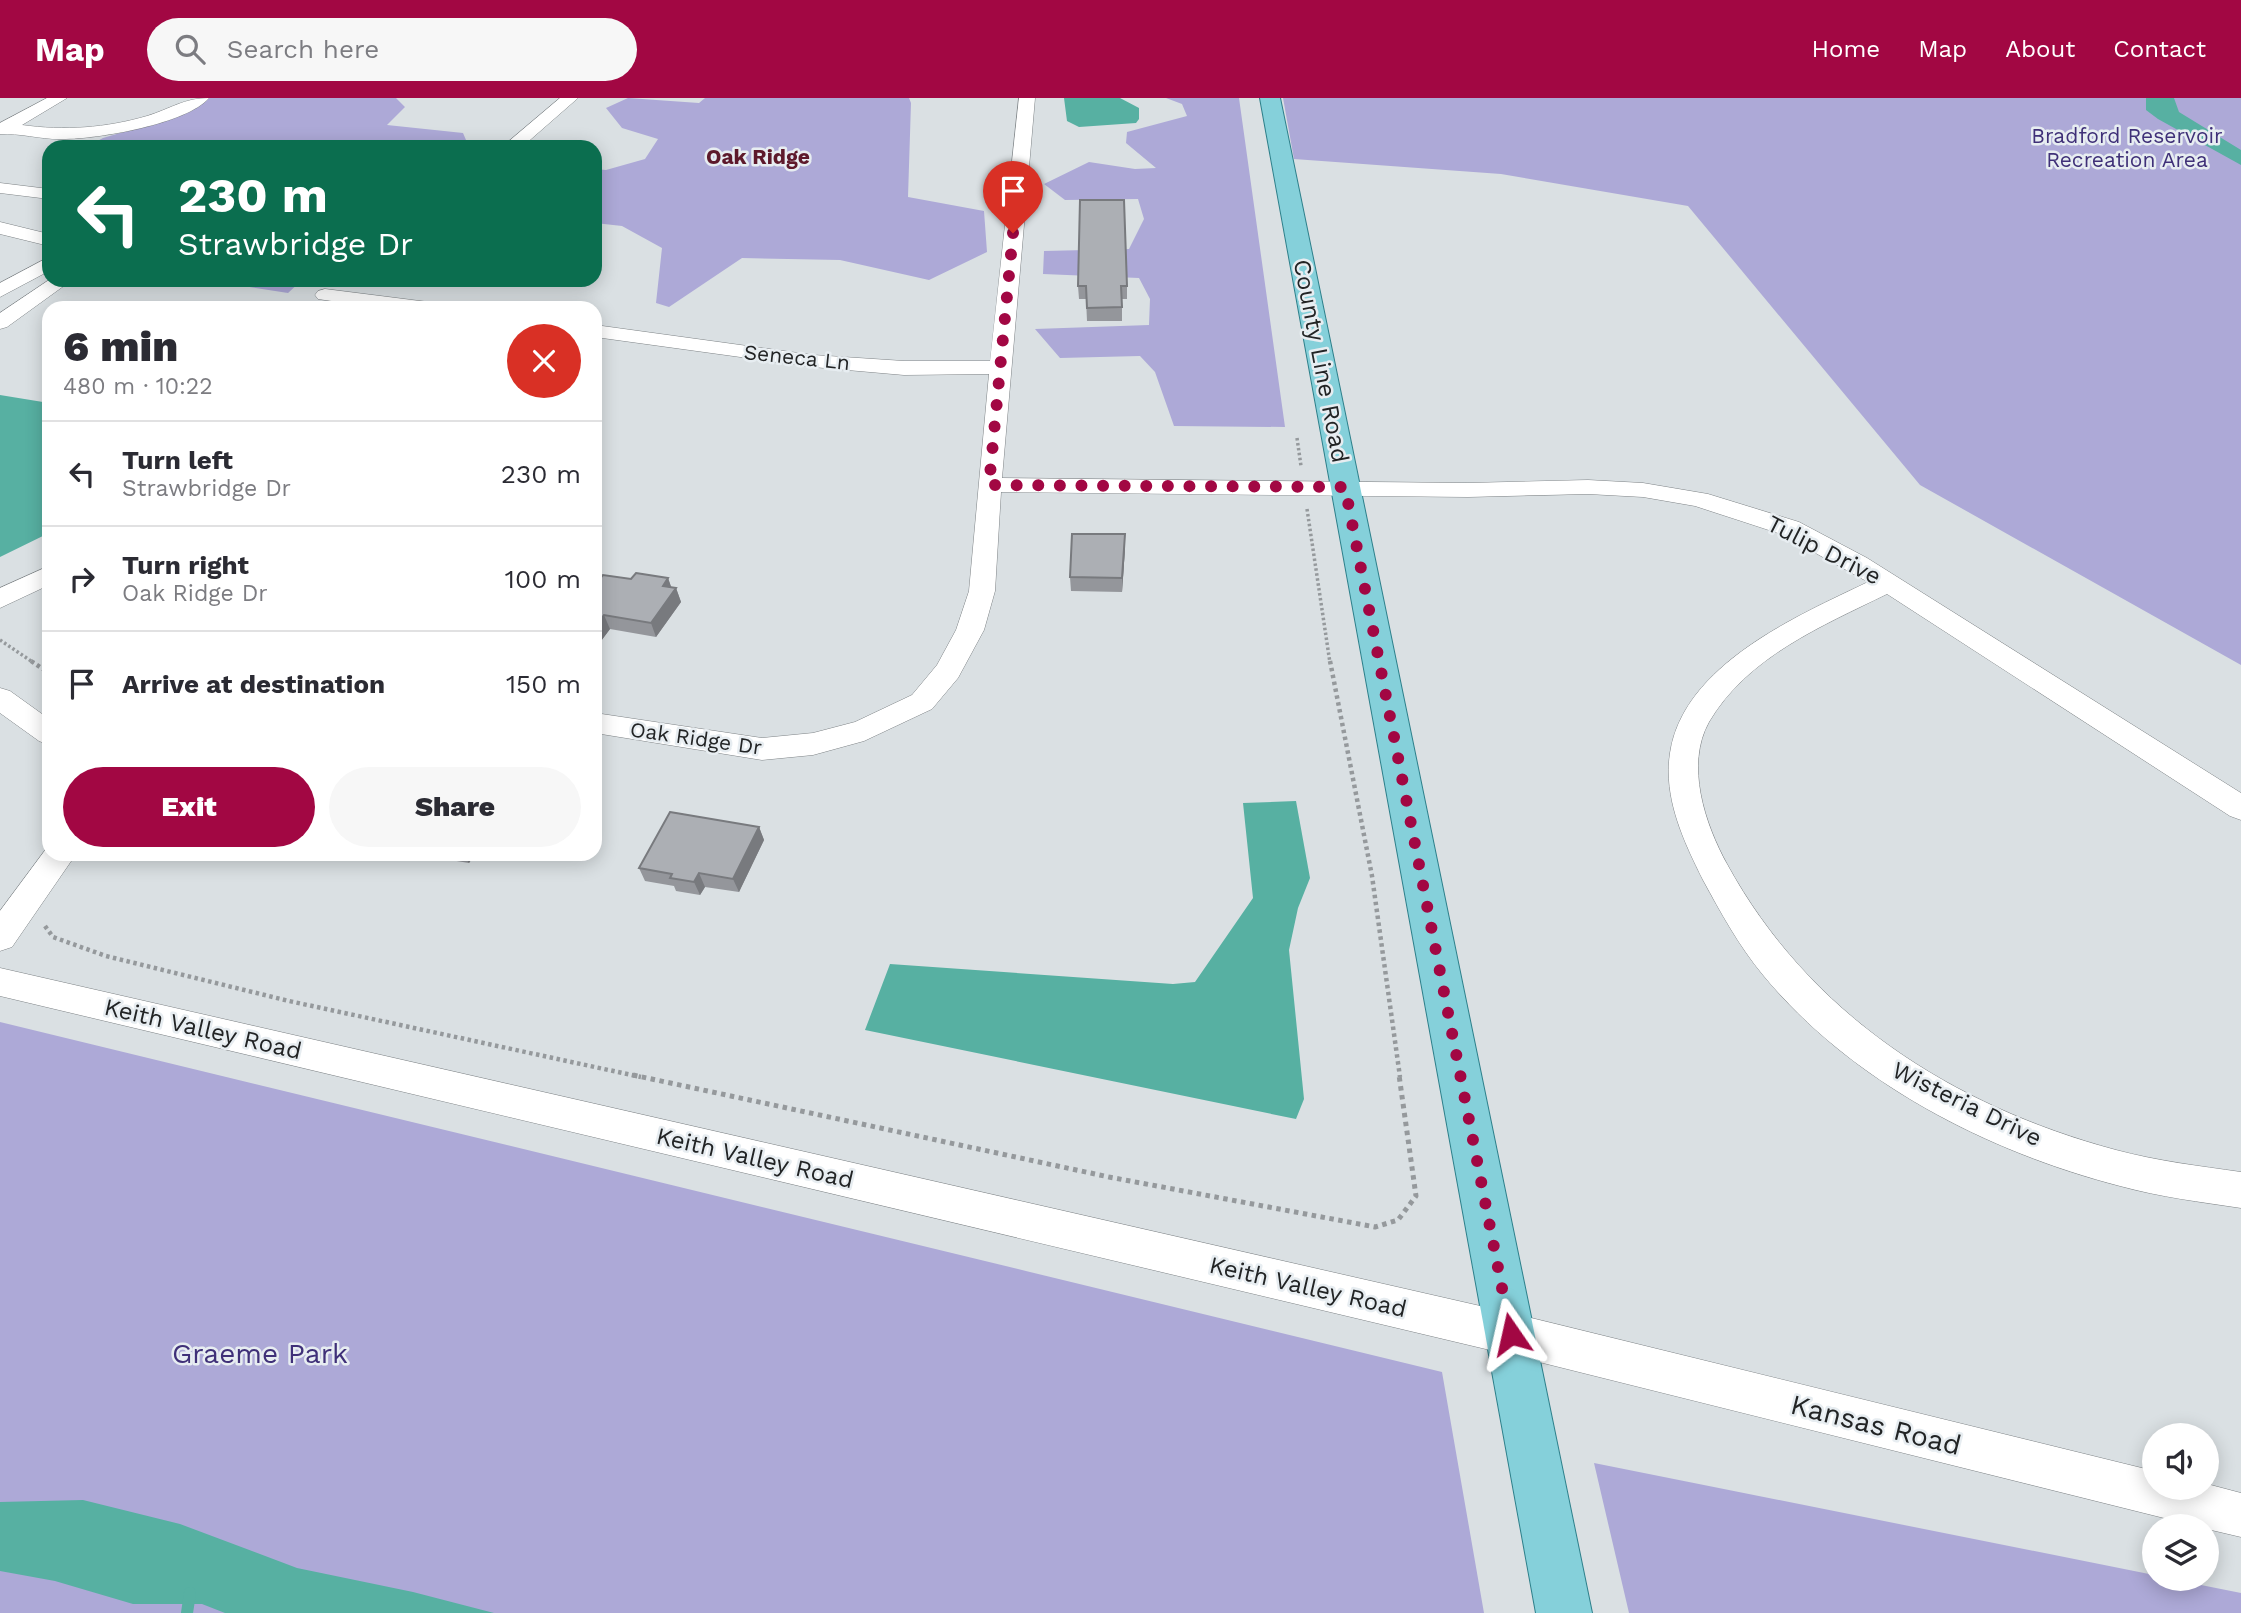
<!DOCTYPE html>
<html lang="en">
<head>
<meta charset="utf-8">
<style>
	body { margin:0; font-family:"Work Sans",sans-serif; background:#f7f7f7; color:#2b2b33; height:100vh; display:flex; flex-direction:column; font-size:26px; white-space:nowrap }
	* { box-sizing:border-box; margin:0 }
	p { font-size:23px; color:#7c7c81 }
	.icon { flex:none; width:38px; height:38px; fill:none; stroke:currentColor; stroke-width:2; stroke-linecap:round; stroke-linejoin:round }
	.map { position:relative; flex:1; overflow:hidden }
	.details { position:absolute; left:42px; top:203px; width:560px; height:560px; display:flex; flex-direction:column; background:#fff; border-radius:21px; box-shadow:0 4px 18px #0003 }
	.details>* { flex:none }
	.banner { position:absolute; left:42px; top:42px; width:560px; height:147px; border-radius:21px; box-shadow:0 4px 18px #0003; background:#0b6e4f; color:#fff; overflow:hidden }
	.tools { position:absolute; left:2142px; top:1325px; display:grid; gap:14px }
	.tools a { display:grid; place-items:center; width:77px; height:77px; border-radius:50%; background:#fff; box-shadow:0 4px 18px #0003; font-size:35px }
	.pin { position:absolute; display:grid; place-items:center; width:60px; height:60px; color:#fff; margin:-72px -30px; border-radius:50% 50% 50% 0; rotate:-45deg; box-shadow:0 0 7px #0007 }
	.pin .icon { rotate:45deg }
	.me { position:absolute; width:77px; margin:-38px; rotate:349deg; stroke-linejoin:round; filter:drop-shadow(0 0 5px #0008) }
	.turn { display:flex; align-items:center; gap:24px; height:147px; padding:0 21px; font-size:32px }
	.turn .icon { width:91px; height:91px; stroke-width:2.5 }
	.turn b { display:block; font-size:49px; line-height:60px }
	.round { display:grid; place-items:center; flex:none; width:74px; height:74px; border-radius:37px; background:#f7f7f7 }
	.overview { display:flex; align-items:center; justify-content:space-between; height:119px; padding:0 21px }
	h1 { font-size:42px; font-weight:800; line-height:52px }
	.action { display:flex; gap:14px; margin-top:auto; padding:14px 21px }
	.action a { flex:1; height:80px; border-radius:42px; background:#a20743; color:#fff; font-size:28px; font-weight:800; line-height:80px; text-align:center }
	.action a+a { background:#f7f7f7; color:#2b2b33 }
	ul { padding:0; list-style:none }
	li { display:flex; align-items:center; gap:21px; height:105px; padding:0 21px; border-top:2px solid #e1e1e2 }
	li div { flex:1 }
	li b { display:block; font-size:26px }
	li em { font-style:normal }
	header { display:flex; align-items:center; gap:42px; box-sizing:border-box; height:98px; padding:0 35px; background:#a20743; color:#fff }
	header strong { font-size:33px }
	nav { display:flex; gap:38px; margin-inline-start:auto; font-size:24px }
	.search { width:490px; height:63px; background:#f7f7f7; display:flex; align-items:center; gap:18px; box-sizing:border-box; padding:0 24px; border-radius:38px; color:#7c7c81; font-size:26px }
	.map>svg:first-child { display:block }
	.green { fill:#ada9d7 }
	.water { fill:#57b0a2 }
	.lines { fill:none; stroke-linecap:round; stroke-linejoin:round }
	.stream { stroke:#57b0a2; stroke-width:12 }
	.minor-casing { stroke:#7e8386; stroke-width:1 }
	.major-casing { stroke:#2d7f8a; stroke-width:2 }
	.path-far2 { stroke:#95999c; stroke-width:3.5; stroke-dasharray:2.5 2.5; stroke-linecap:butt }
	.path-far1 { stroke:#95999c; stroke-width:4.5; stroke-dasharray:3.5 3.5; stroke-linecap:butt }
	.path { stroke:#95999c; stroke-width:5; stroke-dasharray:4.5 4.5; stroke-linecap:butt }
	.minor { fill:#fff; fill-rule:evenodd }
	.major { fill:#85d0da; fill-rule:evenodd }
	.wall { fill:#94969b }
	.shaded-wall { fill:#787a7e }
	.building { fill:#acafb4; stroke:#787a7e; stroke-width:2 }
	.route { stroke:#a20743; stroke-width:12; stroke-dasharray:0 21.6 }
	.labels { text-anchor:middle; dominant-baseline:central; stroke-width:5; stroke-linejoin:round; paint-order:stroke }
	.far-park-label { font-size:21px; fill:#3f3078; stroke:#e7edf1 }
	.far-neighbourhood-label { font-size:21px; font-weight:bold; fill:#5d192b; stroke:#e7edf1 }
	.far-street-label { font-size:21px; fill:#222425; stroke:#e7edf1 }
	.street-label { font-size:24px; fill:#222425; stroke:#e7edf1 }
	.near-park-label { font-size:28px; fill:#3f3078; stroke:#e7edf1 }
	.near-street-label { font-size:28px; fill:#222425; stroke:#e7edf1 }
</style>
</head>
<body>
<header>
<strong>Map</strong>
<div class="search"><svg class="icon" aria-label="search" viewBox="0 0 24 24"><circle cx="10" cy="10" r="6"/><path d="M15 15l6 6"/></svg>Search here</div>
<nav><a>Home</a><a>Map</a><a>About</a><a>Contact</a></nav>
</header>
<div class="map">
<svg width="2241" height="1515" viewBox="0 0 2241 1515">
	<rect width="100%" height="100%" fill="#dae0e3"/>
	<!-- green -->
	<path class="green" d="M208,0h188l9,9 -18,18 76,8 6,14h-383l17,-9 81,-24z
		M628,0l71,5 6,-5h204l2,5 -3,94 76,14 3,41 -58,28 -89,-20 -98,-2 -73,49 -13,-4 6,-55 -40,-22 -27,-3v-54l11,1 39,-11 13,-20 -36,-11 -16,-20z
		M1166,0h73l46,329 -111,-1 -19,-54 -15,-16 -80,2 -25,-29 114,-4 1,-26 -11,-21 -96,-4 1,-23 85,-2 15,-30 -6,-20 -73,1 -21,-16 45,-22 46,7 21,-1 -30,-25 1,-11 60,-16 -5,-12z
		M1283,0h958v567l-321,-180 -232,-279 -187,-32 -207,-15z
		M204,182h98l-14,13z
		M0,924l1442,350 42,241h-1484z
		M1594,1365l560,112v3l17,1 70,14v20h-612z"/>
	<!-- water -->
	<path class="water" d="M1064,0h56l19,10v11l-3,4 -57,4 -12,-6z
		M2146,0h28l5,14 62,38v15l-83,-46 -12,-9z
		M0,297l49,8v130l-49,24z
		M1296,703l14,77 -12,30 -9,42 15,149 -8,20 -431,-89 25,-66 283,20 22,-2 58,-84 -10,-95z
		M83,1402l97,24 117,44 116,24 81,21h-269l-23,-9h-69l-78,-23 -55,-10v-69z"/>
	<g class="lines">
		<!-- stream -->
		<path class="stream" d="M187,1515l3,-20"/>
		<defs>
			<path id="minor" d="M47,0h20l-45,27c42,6 84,3 125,-9 23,-7 37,-18 62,-18 -22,26 -115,42 -150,41 -19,0 -40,-6 -59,-5v-11z
				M560,0h18l-56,49h-20z
				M1019,0h16l-33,380 466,5 120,-3 55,3 65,11 91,28 68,36 374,235v27l-11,-4 -343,-222c-65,32 -140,63 -178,128 -24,43 -4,102 18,142 82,150 225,242 389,286 41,11 83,16 125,22v36c-40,-6 -81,-11 -121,-22 -132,-34 -269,-104 -357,-211 -24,-29 -42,-62 -60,-95 -19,-38 -40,-82 -33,-127 13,-88 127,-137 198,-171l-87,-48 -86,-28 -52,-9 -55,-3 -120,3 -467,-5 -6,99 -11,39 -26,48 -26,31 -68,32 -51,14 -51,5 -167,-27v-20l167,25 51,-5 42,-11 57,-27 25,-30 19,-35 13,-39 20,-217 -85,1 -91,-8 -218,-30v-12l218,30 91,6h86z
				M0,85l49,6v10l-49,-6z
				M0,124l49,12v12l-49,-12z
				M49,159v14l-49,26v-14z
				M49,182h23l-65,47 -7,2v-16z
				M325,191l103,13 7,2 3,4h-59l-61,-9 -3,-4 3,-4z
				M49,468v19l-49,23v-20z
				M0,590l10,3 39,28v26l-10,-4 -39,-28z
				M49,747v9h27l-64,93 -12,4v-40z
				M0,870l1511,345 643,158v17h53v-4l34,9v44l-34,-8v-3h-11l-685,-171 -1511,-359z"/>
			<path id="major" d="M1260,0h20l312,1515h-56z"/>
		</defs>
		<!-- minor casing -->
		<use href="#minor" class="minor-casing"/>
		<!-- major casing -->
		<use href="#major" class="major-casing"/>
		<!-- path-far2 -->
		<path class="path-far2" d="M1297,340l4,28
			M1307,411l23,154
			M0,542l34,23"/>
		<!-- path-far1 -->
		<path class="path-far1" d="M31,563l18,12
			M1330,563l42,215 28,201
			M45,828l8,11 53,19 183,45 352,76"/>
		<!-- path -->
		<path class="path" d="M633,977l476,102 266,50 23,-7 18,-24 -17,-121"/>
		<!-- minor -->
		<use href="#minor" class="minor"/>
		<!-- major -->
		<use href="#major" class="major"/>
	</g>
	<!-- wall -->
	<path class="wall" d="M1078,188h49v13h-5v22h-35l-1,-22h-7z
		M1125,450l-3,44 -51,-1 -1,-14z
		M668,480l3,9 5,1 5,14 -25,35 -46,-8 -9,12 -6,-1v-55z
		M759,729l5,13 -25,52 -34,-5 -5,8 -24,-4 -2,-5 -29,-5 -6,-13z
		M436,756h39l-6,9 -31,-5z"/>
	<!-- shaded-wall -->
	<path class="shaded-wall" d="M1125,436v14l-3,44v-14z
		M668,480l5,14 3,-4 5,14 -25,35 -5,-14 12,-37z
		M604,517l6,14 -9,12 -6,-14z
		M759,729l5,13 -25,52 -6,-13z
		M463,756h12l-6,9z
		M699,775l6,14 -5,8 -6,-13z"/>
	<!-- building -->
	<path class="building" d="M1080,102h44l3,86h-6l1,21 -35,1 -1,-22h-8z
		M1072,436h53l-3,44 -52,-1z
		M636,475l32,5 -5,8 13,2 -25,35 -47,-8 -9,12v-42l8,-10 28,4z
		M670,714l89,15 -26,52 -34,-6 -5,9 -24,-4 2,-4 -33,-6z"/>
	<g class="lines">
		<!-- route -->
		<path class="route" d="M1013,135l-24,252 356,2 166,847"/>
	</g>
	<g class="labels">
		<!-- far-park labels -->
		<g class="far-park-label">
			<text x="2127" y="37">Bradford Reservoir<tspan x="2127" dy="24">Recreation Area</tspan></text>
		</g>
		<!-- far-neighbourhood labels -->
		<g class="far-neighbourhood-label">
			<text x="758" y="58">Oak Ridge</text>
		</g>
		<!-- far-street labels -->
		<g class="far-street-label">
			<text transform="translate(797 259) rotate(6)">Seneca Ln</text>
			<text transform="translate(696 640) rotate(8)">Oak Ridge Dr</text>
		</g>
		<!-- street labels -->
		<g class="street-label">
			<text transform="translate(1321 263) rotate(79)">County Line Road</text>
			<text transform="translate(1824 452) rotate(27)">Tulip Drive</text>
			<text transform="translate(203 931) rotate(13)">Keith Valley Road</text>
			<text transform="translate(1967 1006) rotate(26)">Wisteria Drive</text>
			<text transform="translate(755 1060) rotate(13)">Keith Valley Road</text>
			<text transform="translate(1308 1189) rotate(13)">Keith Valley Road</text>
		</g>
		<!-- near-park labels -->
		<g class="near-park-label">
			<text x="260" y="1255">Graeme Park</text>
		</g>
		<!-- near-street labels -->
		<g class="near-street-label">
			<text transform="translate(1876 1327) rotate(14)">Kansas Road</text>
		</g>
	</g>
</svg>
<div class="tools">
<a><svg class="icon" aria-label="sound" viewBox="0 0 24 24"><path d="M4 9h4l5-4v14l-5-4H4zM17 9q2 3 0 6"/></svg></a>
<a><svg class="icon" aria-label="layers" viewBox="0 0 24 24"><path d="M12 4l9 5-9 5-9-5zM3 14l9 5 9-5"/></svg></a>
</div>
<div class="pin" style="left:1013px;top:135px;background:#d93025"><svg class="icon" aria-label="arrive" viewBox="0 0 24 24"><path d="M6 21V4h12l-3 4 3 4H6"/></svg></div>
<svg class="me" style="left:1511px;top:1236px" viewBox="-20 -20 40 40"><path d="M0-17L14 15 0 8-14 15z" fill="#a20743" stroke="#fff" stroke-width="4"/></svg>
<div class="banner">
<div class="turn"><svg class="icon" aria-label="left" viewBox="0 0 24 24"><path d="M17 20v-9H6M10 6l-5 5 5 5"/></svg><div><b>230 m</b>Strawbridge Dr</div></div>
</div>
<section class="details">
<div class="overview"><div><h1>6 min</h1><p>480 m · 10:22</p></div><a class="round" style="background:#d93025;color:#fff"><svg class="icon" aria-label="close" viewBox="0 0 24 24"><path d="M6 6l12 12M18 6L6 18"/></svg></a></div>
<ul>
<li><svg class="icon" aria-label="left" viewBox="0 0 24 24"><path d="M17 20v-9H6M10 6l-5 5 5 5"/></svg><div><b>Turn left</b><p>Strawbridge Dr</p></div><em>230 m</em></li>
<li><svg class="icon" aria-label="right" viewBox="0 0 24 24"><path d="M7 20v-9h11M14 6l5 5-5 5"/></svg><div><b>Turn right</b><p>Oak Ridge Dr</p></div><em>100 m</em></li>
<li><svg class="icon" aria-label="arrive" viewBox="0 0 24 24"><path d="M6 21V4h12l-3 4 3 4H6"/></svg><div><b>Arrive at destination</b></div><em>150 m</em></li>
</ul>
<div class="action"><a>Exit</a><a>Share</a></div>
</section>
</div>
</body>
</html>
